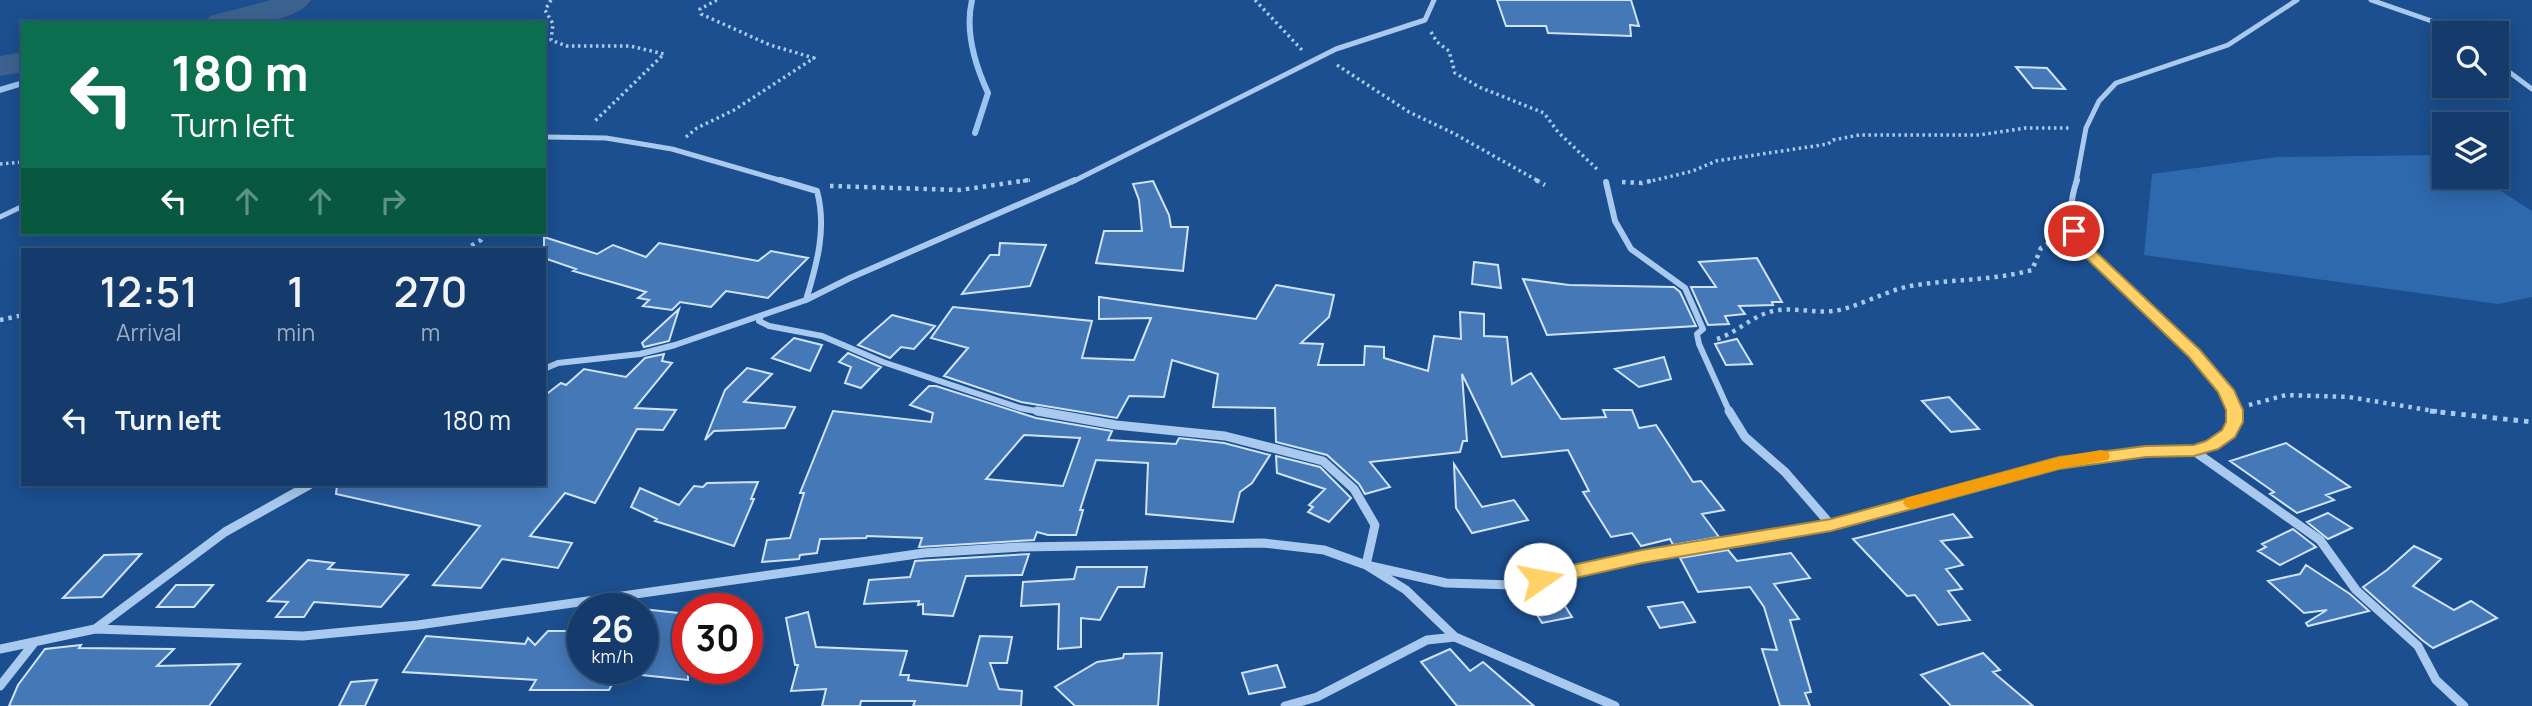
<!DOCTYPE html>
<html lang="en">
<head>
<meta charset="utf-8">
<style>
	body { margin:0; font-family:Manrope,sans-serif; background:#214673; color:#f1f3f6; height:100vh; display:flex; flex-direction:column; font-size:26px; white-space:nowrap }
	* { box-sizing:border-box; margin:0 }
	p { font-size:23px; color:#9dadc1 }
	.icon { flex:none; width:38px; height:38px; fill:none; stroke:currentColor; stroke-width:2; stroke-linecap:round; stroke-linejoin:round }
	.map { position:relative; flex:1; overflow:hidden }
	.sheet { position:absolute; left:21px; top:248px; width:525px; height:238px; display:flex; flex-direction:column; background:#143b6b; border-radius:0px; box-shadow:0 4px 18px #0003,0 0 0 2px #33557e }
	.sheet>* { flex:none }
	.hud { position:absolute; left:21px; top:21px; width:525px; height:214px; border-radius:0px; box-shadow:0 4px 18px #0003,0 0 0 2px #33557e; background:#0b6e4f; color:#fff; overflow:hidden }
	.buttons { position:absolute; left:2432px; top:21px; display:grid; gap:14px }
	.buttons a { display:grid; place-items:center; width:77px; height:77px; border-radius:0px; background:#143b6b; box-shadow:0 4px 18px #0003,0 0 0 2px #33557e; font-size:35px }
	.speed { position:absolute; left:567px; top:593px; display:flex; gap:14px; font-size:35px; font-weight:700; text-align:center }
	.speed>* { display:grid; place-content:center; width:91px; height:91px; border-radius:50%; background:#143b6b; box-shadow:0 4px 18px #0003,0 0 0 2px #33557e; line-height:1 }
	.speed small { font-size:18px; font-weight:400 }
	.speed .limit { border:10px solid #d22; background:#fff; color:#111 }
	.pin { position:absolute; display:grid; place-items:center; width:60px; height:60px; color:#fff; margin:-30px; border:4px solid #fff; border-radius:50%; box-shadow:0 2px 7px #0007 }
	.me { position:absolute; width:77px; margin:-38px; rotate:78deg; stroke-linejoin:round; filter:drop-shadow(0 0 5px #0008) }
	.turn { display:flex; align-items:center; gap:24px; height:147px; padding:0 35px; font-size:32px }
	.turn .icon { width:91px; height:91px; stroke-width:2.5 }
	.turn b { display:block; font-size:49px; line-height:60px }
	.lanes { display:flex; align-items:center; height:66px; padding:0 35px; background:#0003; justify-content:center; gap:35px; direction:ltr }
	.lanes .off { opacity:.35 }
	.eta { display:flex; justify-content:space-evenly; align-items:center; height:119px; text-align:center }
	.eta b { font-size:42px; font-weight:600; line-height:49px }
	ul { padding:0; list-style:none }
	li { display:flex; align-items:center; gap:21px; height:105px; padding:0 35px }
	li div { flex:1 }
	li b { display:block; font-size:26px }
	li em { font-style:normal }
	.map>svg:first-child { display:block }
	.green { fill:#2e69ad }
	.lines { fill:none; stroke-linecap:round; stroke-linejoin:round }
	.stream { stroke:#9cc4f0; stroke-width:6 }
	.river { fill:#3c6290; fill-rule:evenodd }
	.building { fill:#4478b7; stroke:#cfe3fa; stroke-width:2; fill-rule:evenodd }
	.path-far2 { stroke:#a9c9ee; stroke-width:3.5; stroke-dasharray:2.5 3.5; stroke-linecap:butt }
	.path-far1 { stroke:#a9c9ee; stroke-width:4.5; stroke-dasharray:3.5 5; stroke-linecap:butt }
	.path { stroke:#a9c9ee; stroke-width:5; stroke-dasharray:4.5 6; stroke-linecap:butt }
	.service { stroke:#a9c9ee; stroke-width:5 }
	.minor-far2 { stroke:#a9c9ee; stroke-width:5 }
	.minor-far1 { stroke:#a9c9ee; stroke-width:6 }
	.minor { stroke:#a9c9ee; stroke-width:9 }
	.route { fill:#ffd166; stroke:#a68842; stroke-width:2 }
	.slow { fill:#f59e0b }
</style>
</head>
<body>
<div class="map">
<svg width="2532" height="706" viewBox="0 0 2532 706">
	<rect width="100%" height="100%" fill="#1b4f8f"/>
	<!-- green -->
	<path class="green" d="M2445,155v22h34l53,34v86l-34,7 -354,-49 8,-81 125,-17z"/>
	<g class="lines">
		<!-- stream -->
		<path class="stream" d="M972,0c-7,30 3,65 16,93l-13,40
			M252,23l29,-16
			M0,90l23,-7"/>
		<!-- river -->
		<path class="river" d="M271,0h40c-18,27 -77,23 -106,23l5,-7z
			M23,52v20l-23,4v-20z"/>
	</g>
	<!-- building -->
	<path class="building" d="M1497,0h134l8,26 -9,-1 1,11 -83,-3 -2,-7h-40z
		M2016,67l31,1 18,21 -32,-1z
		M1153,181l16,34 2,12h17l-5,44 -87,-8 8,-32h38l-3,-31 -6,-16z
		M544,237l53,17 16,-9 33,12 13,-14 99,18 13,-10 37,7 -40,40 -42,-7 -15,16 -31,-5 -8,8 -29,-4 6,-6 -11,-2 8,-6 -73,-21 3,-2 -32,-11z
		M1000,243l46,2 -16,41 -68,8 28,-39h9z
		M1757,258l25,44h-10l1,3 -34,1 6,8 -20,2 4,8 -21,1 -17,-38h25l-17,-25z
		M1474,262l24,3 3,23 -29,-4z
		M1523,279l46,6 105,2 6,5 16,34 -149,9z
		M1276,285l58,10 -5,22 -28,26 22,1 -5,21h46l1,-19 19,1v11l44,13 6,-35 27,3 -1,-27 24,2v22l23,1 5,47 19,-11 30,46 45,-2 -3,-7h29l7,18 17,-3 37,57 8,-1 23,29 -22,4 17,23 -46,8 -3,-6 -29,7 -9,-13 -21,4 -28,-45 6,-1 -21,-41 -66,7 -40,-83 5,67h-4l-3,11 -90,10 20,25 -25,7 -6,-10 -32,-29 -51,-13 -1,-34 -62,-1 5,-33 -46,-14 -8,37 -35,-1 -12,22 -96,-16 -77,-26 24,-28 -37,-10 22,-31 139,14 -10,37 52,2 17,-42 -52,1v-22l157,22z
		M679,309l-10,32 -25,6 -2,-4z
		M892,315l43,11 -21,23 -13,-2 -11,11 -32,-13z
		M794,338l28,7 -12,26 -38,-13z
		M1737,339l15,25 -26,1 -11,-21z
		M848,353l33,14 -20,21 -16,-5 6,-16 -12,-5z
		M664,354l-2,7 10,2 -37,45 41,2 -13,20 -26,-1 -42,74 -30,-10 -35,43 42,7 -14,25 -56,-9 -21,29 -48,-3 47,-59 -144,-32 1,-9h207v-89l17,-13 5,2 18,-16 42,8 19,-19z
		M1664,357l7,22 -32,8 -24,-18z
		M747,368l25,6 -28,28 51,5 -10,21 -71,3 -9,9 20,-50z
		M929,386h7l100,32 76,13 -4,9 68,4 3,-6 45,5 46,12 -18,28 -12,9 -7,30 -87,-8 2,-51 -52,-3 -16,50h3l-7,25h-28l-11,-3 -3,8 -115,7 3,-9 -55,-2 -1,2 -46,1 -3,14 -17,2 -1,4 -37,3 5,-22 23,-2 14,-45h-4l33,-82 98,11 2,-9 -23,-8zM1024,435l56,3 -17,48 -77,-7z
		M1949,397l30,32 -28,3 -29,-31z
		M2286,443l64,44 -24,8 8,5 -37,13 -27,-19 4,-2 -44,-31z
		M1276,456l44,11 31,31 -22,24 -21,-10 5,-5 -4,-2 16,-16 -48,-16z
		M1454,464l28,43 32,-7 14,20 -56,13 -16,-25z
		M758,482l-7,17h3l-20,47 -79,-25 2,-2 -26,-12 9,-19 39,17 15,-19 9,1 4,-4z
		M2328,513l24,15 -24,11 -21,-17z
		M1953,514l19,23 -31,4 22,24 -17,4 16,20 -14,2 22,29 -32,5 -23,-30 -8,1 -54,-57z
		M2293,529l23,18 -36,18 -22,-14 8,-4 -4,-3z
		M2414,546l27,13 -28,27 41,24 17,-9 26,17 -64,30 -11,-8 -59,-53 24,-17z
		M1728,550l9,11 54,-8 19,25 -36,6 25,35 -9,1 21,72 -6,1 5,13h-30l-18,-57 15,1 -13,-43 -14,-20 -52,5 -18,-34z
		M141,554l-39,43 -39,1 41,-43z
		M1029,554l-7,21 -56,1 -13,40 -30,-2v-10l-5,1 1,-4 -55,3 5,-24 41,-3 5,-16z
		M308,560l26,3 -6,6 80,6 -27,32 -67,-5 -10,15h-28l12,-15 -20,-1z
		M2306,565l44,29 19,17 -61,15 -2,-3 21,-13 -23,3 -36,-32 32,-7z
		M1077,567h70l-3,20h-26l-18,33 -19,-2v29l-23,2 1,-45 -38,2 2,-24 51,-3z
		M176,585h37l-19,22h-37z
		M1560,598l12,19 -30,6 -11,-18z
		M1683,602l12,20 -35,6 -12,-21z
		M642,609l46,5v66l-46,-5z
		M808,612l8,35 91,4 -7,24h9l-1,5 59,6 13,-50 32,1 -5,26h-17l9,26 23,2 -1,15h-108l2,-5h-54l-1,5h-38l4,-17 -35,2 7,-26h-3l-9,-47z
		M548,631h35v37h38l-12,22h-79l6,-10 -133,-8 23,-36 99,8 3,-6 7,7z
		M81,645l-2,3 95,1 -17,17 83,-2 -31,42h-200l9,-21 27,-36z
		M1450,649l20,22 13,-9 51,44h-77l-36,-44z
		M1162,653l-4,53h-83l-20,-19 42,-25 26,-4 1,-4z
		M1983,653l17,17 -7,2 40,34h-82l-30,-31z
		M1277,665l8,22 -36,7 -7,-21z
		M377,680l-12,26h-26l12,-24z"/>
	<g class="lines">
		<!-- path-far2 -->
		<path class="path-far2" d="M551,0l-6,10 8,14 -2,16 15,6h64l34,8 -69,67
			M1255,0l47,50
			M1431,32l6,10 12,9 6,22 24,14 65,26 14,19 41,39
			M1337,65l72,47 44,21 87,49
			M686,137l11,-9 37,-18 80,-52 -44,-13 -69,-31 -1,-5 17,-9
			M0,164l23,-2
			M1017,182l13,-2
			M1647,182l46,-11 23,-10 112,-17 5,-4 26,-5h120l47,-7h45"/>
		<!-- path-far1 -->
		<path class="path-far1" d="M1536,180l9,5
			M1622,182l20,1 12,-3
			M830,186l130,4 69,-10
			M464,250l17,-10 5,-7
			M0,320l23,-5
			M1717,339c22,-7 37,-26 62,-29 18,-2 36,3 54,1 21,-2 52,-20 77,-25 41,-7 81,-5 122,-16l9,-22 20,-12
			M2249,405l37,-10 63,2 97,16"/>
		<!-- path -->
		<path class="path" d="M2430,411l102,11"/>
		<!-- service -->
		<path class="service" d="M0,217l23,-11"/>
		<!-- minor-far2 -->
		<path class="minor-far2" d="M2371,0l95,33
			M2497,63l35,26
			M546,137l60,1 66,11 114,33
			M1072,182l264,-133 89,-29 9,-20
			M2076,182l10,-54 13,-27 17,-18 112,-38 69,-45"/>
		<!-- minor-far1 -->
		<path class="minor-far1" d="M780,180l37,11c10,37 0,73 -11,109
			M2077,180c-10,29 -7,46 10,71 33,31 142,121 148,162
			M1606,182l9,39 16,28 54,39 18,41 -6,5 2,10 31,69
			M761,316l-2,5 10,5 53,10 61,26 137,46 26,5
			M544,369l14,-6 82,-9 35,-9 131,-45 44,-22 225,-98"/>
		<!-- minor -->
		<path class="minor" d="M1037,411l79,14 109,11 98,25 31,28 21,36 -9,40 40,25 49,47 160,69
			M1729,411l16,26 40,35 46,53
			M2194,451l126,89 36,50 62,56 18,34 28,26
			M95,629l130,-97 84,-47
			M0,649l95,-20 208,7 115,-11 506,-72 96,-6 243,-4 61,7 42,15 80,18 68,2 128,-28 189,-32 228,-62 87,-12h48l18,-6 16,-12 7,-11v-11
			M0,686l34,-43
			M1285,706l32,-9 110,-57 28,-3"/>
	</g>
	<!-- route -->
	<path class="route" d="M2074,227l5,1 14,21 107,101 34,40 9,20v12l-8,15 -17,12 -24,7 -48,1 -87,12 -228,62 -189,32 -102,23 -7,-2 -3,-5 3,-5 7,-2 102,-22 189,-31 228,-62 87,-11 48,-1 12,-4 16,-11 4,-8v-12l-8,-18 -29,-35 -107,-103 -15,-23z"/>
	<!-- slow -->
	<path class="slow" d="M2101,450l7,2 2,4 -2,4 -49,9 -147,40 -6,-2 -3,-4 3,-5 153,-41z"/>
</svg>
<div class="buttons">
<a><svg class="icon" aria-label="search" viewBox="0 0 24 24"><circle cx="10" cy="10" r="6"/><path d="M15 15l6 6"/></svg></a>
<a><svg class="icon" aria-label="layers" viewBox="0 0 24 24"><path d="M12 4l9 5-9 5-9-5zM3 14l9 5 9-5"/></svg></a>
</div>
<div class="speed"><div>26<small>km/h</small></div><div class="limit">30</div></div>
<div class="pin" style="left:2074px;top:231px;background:#d93025"><svg class="icon" aria-label="arrive" viewBox="0 0 24 24"><path d="M6 21V4h12l-3 4 3 4H6"/></svg></div>
<svg class="me" style="left:1540px;top:579px" viewBox="-20 -20 40 40"><circle r="19" fill="#fff"/><path d="M0-13L10 11 0 6-10 11z" fill="#ffd166"/></svg>
<div class="hud">
<div class="turn"><svg class="icon" aria-label="left" viewBox="0 0 24 24"><path d="M17 20v-9H6M10 6l-5 5 5 5"/></svg><div><b>180 m</b>Turn left</div></div>
<div class="lanes"><svg class="icon" aria-label="left" viewBox="0 0 24 24"><path d="M17 20v-9H6M10 6l-5 5 5 5"/></svg><svg class="icon off" aria-label="ahead" viewBox="0 0 24 24"><path d="M12 20V5M6 11l6-6 6 6"/></svg><svg class="icon off" aria-label="ahead" viewBox="0 0 24 24"><path d="M12 20V5M6 11l6-6 6 6"/></svg><svg class="icon off" aria-label="right" viewBox="0 0 24 24"><path d="M7 20v-9h11M14 6l5 5-5 5"/></svg></div>
</div>
<section class="sheet">
<div class="eta">
<div><b>12:51</b><p>Arrival</p></div>
<div><b>1</b><p>min</p></div>
<div><b>270</b><p>m</p></div>
</div>
<ul>
<li><svg class="icon" aria-label="left" viewBox="0 0 24 24"><path d="M17 20v-9H6M10 6l-5 5 5 5"/></svg><div><b>Turn left</b></div><em>180 m</em></li>
</ul>
</section>
</div>
</body>
</html>
